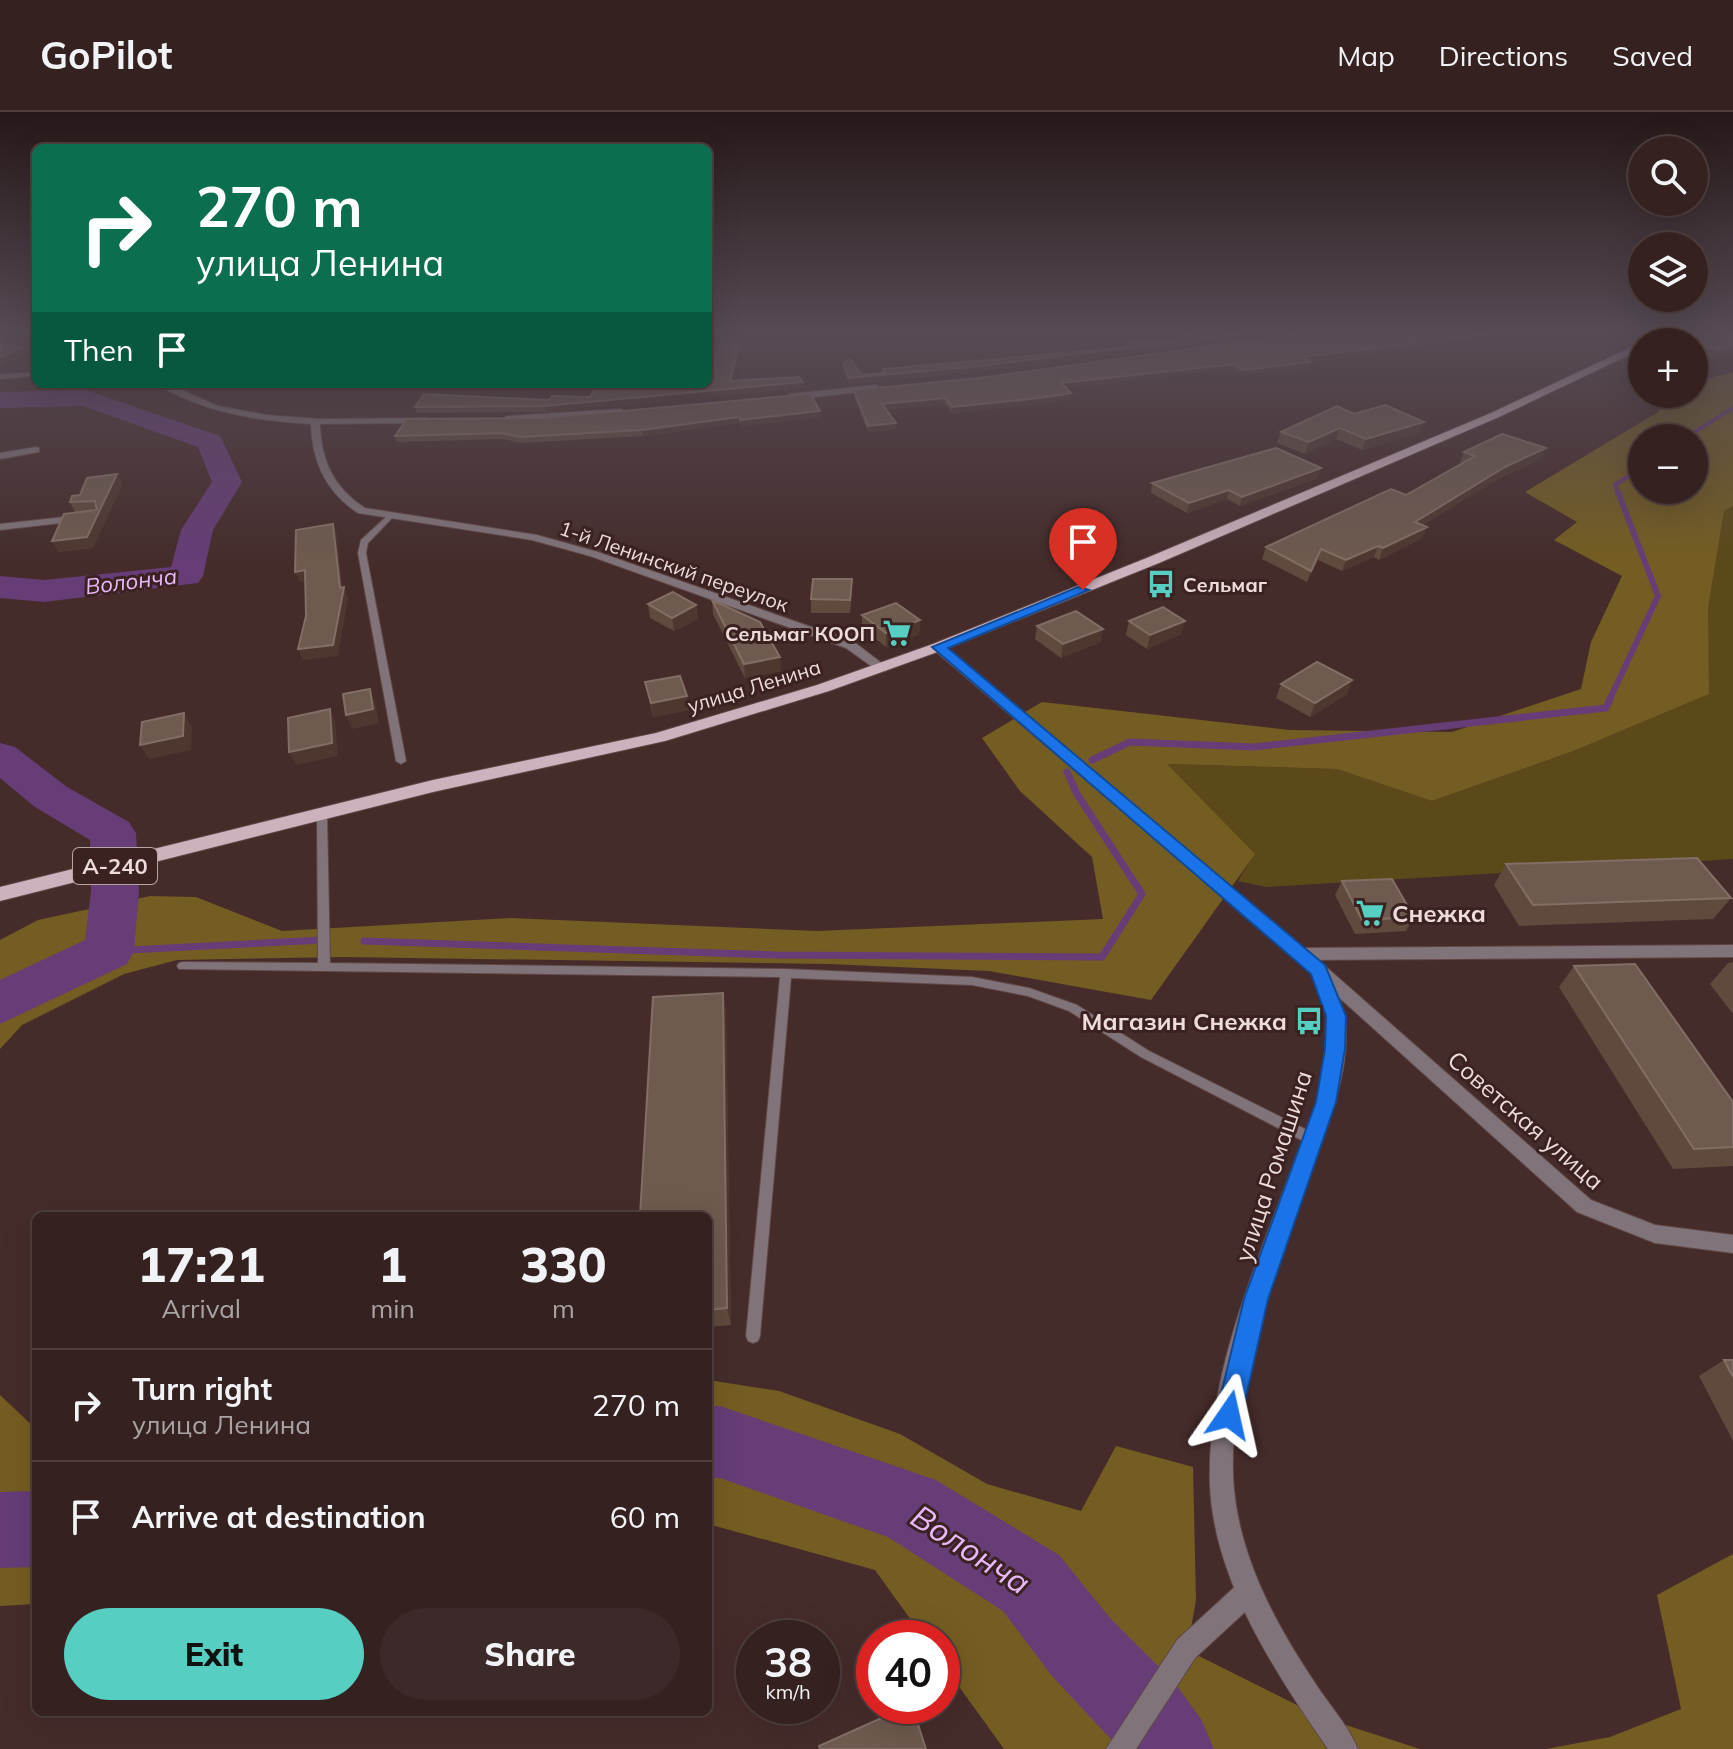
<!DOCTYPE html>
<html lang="en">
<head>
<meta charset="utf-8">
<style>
	body { margin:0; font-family:Mulish,sans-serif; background:#3c2929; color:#f1f3f6; height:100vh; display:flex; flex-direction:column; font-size:30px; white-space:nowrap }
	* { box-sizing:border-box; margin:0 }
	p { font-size:26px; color:#a9a3a5 }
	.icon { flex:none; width:44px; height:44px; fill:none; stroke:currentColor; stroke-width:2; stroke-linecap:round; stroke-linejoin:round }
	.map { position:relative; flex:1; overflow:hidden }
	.drawer { position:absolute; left:32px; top:1100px; width:680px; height:504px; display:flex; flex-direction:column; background:#342120; border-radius:12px; box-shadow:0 8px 32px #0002,0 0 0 2px #4e3e3e }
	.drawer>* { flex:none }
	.banner { position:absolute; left:32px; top:32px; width:680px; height:244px; border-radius:12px; box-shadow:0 8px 32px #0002,0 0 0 2px #4e3e3e; background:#0b6e4f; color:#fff; overflow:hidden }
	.tools { position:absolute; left:1628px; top:24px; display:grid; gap:16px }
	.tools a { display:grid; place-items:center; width:80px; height:80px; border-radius:50%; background:#342120; box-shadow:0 8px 32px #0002,0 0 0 2px #4e3e3e; font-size:40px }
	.speed { position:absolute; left:736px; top:1508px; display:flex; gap:16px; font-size:40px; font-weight:700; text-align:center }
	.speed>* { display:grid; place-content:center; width:104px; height:104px; border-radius:50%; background:#342120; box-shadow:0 8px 32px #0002,0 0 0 2px #4e3e3e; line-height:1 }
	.speed small { font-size:20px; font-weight:400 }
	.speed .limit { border:12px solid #d22; background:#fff; color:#111 }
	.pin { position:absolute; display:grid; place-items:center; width:68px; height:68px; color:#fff; margin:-82px -34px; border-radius:50% 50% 50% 0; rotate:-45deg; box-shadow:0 0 8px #0007 }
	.pin .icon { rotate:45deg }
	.me { position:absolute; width:88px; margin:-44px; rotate:11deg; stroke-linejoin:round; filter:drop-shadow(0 0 6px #0008) }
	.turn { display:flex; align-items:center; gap:28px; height:168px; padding:0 32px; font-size:36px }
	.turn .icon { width:104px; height:104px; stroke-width:2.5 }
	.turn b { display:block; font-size:56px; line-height:68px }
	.then { display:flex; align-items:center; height:76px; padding:0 32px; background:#0003; gap:16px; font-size:30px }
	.eta { display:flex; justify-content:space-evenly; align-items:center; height:136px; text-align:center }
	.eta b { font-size:48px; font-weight:800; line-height:56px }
	.cta { display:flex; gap:16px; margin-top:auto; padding:16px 32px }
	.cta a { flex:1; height:92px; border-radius:48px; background:#57cec2; color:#111; font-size:32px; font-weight:800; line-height:92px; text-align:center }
	.cta a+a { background:#3c2929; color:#f1f3f6 }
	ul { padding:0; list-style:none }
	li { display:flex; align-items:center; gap:24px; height:112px; padding:0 32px; border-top:2px solid #4e3e3e }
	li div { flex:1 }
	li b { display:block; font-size:30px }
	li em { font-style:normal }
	header { display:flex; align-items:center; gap:48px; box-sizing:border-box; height:112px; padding:0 40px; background:#342120; border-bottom:2px solid #4e3e3e }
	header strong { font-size:38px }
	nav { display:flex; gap:44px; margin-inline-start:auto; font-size:28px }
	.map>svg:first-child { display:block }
	.green { fill:#5c4919 }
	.forest { fill:#745d22; fill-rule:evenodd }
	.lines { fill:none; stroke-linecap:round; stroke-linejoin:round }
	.stream-far2 { stroke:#663d77; stroke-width:4 }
	.stream-far1 { stroke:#663d77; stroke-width:6 }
	.stream { stroke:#663d77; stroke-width:7 }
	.river { fill:#663d77; fill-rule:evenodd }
	.service-casing { stroke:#604847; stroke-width:2 }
	.minor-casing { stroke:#604847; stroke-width:2 }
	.tertiary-casing { stroke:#604847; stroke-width:2 }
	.primary-casing { stroke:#604847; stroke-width:2 }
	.service { fill:#807379; fill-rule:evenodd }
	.minor { fill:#807379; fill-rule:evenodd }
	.tertiary { fill:#807379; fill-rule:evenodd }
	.primary { fill:#cbb2bd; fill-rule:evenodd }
	.wall { fill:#5f4a3d }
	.shaded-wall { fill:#4e372f }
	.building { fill:#6e5a4e; stroke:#826e64; stroke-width:2 }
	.route { fill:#1a73e8; stroke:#114b97; stroke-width:2 }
	.labels { text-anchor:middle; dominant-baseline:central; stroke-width:6; stroke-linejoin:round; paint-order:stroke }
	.far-street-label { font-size:20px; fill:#eddcdb; stroke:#3b2221 }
	.far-poi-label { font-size:20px; font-weight:bold; fill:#eddcdb; stroke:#3b2221; text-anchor:start }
	.far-water-label { font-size:22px; font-style:italic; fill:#e8b8fc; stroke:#3b2221 }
	.shield { fill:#3b2221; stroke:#b8a4a3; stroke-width:2 }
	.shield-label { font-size:22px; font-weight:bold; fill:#eddcdb }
	.poi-label { font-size:24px; font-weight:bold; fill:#eddcdb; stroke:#3b2221; text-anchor:start }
	.street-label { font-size:24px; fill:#eddcdb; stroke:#3b2221 }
	.near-water-label { font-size:32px; font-style:italic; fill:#e8b8fc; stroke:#3b2221 }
</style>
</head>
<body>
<header>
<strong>GoPilot</strong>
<nav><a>Map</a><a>Directions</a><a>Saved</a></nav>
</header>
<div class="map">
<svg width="1733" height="1637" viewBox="0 0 1733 1637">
	<rect width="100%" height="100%" fill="#452c2b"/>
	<!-- green -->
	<path class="green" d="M1733,394v353l-467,28 -28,-6 16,-27 -88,-90 171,5 95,32 139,-49 137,-58v-85l16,-99z"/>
	<!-- forest -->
	<path class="forest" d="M1733,260v134l-9,5 -16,98 1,85 -138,58 -139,49 -95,-32 -170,-5 88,90 -104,146 -162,-29 -160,-7 -485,-7 -167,3 -53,14 -102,51 -22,24v-109l38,-20 112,-24 46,1 86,34 228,-13 307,13 286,-12 -11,-62 -72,-66 -38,-53 60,-36 248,28 162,2 129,-43 10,-47 31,-66 -68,-36 23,-18 -52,-30 133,-80 10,-18h26v-12zM1642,326h52v52h-52z
		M708,1268l71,11 121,43 87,50 94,27 35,-65 77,21 3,133 -9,50 134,67 99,32h-416l-62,-86v-25h-18l-49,-68 -167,-46z
		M0,1283l36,34v175l-36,2z
		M1733,1442v195h-187l64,-12 71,-28 -24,-114z"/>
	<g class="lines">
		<!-- stream-far2 -->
		<path class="stream-far2" d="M1685,326l48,-30
			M1619,382l-4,-9 27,-18"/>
		<!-- stream-far1 -->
		<path class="stream-far1" d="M1609,589l49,-105 -40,-104"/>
		<!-- stream -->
		<path class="stream" d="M1092,648l38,-18 124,5 352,-39 4,-9
			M364,829l411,14 327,2 40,-63 -65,-100 -10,-22
			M109,839l213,-11"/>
		<!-- river -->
		<path class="river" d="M86,278l134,46 22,46 -29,48 -10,46 -5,7 -154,19 -44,-4v-22l44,4 127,-13 10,-37 31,-48 -14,-35 -115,-41 -83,2v-16z
			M0,631l15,4 52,40 62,35 7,11 3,58 -5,60 -7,13 -127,60v-44l85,-40 6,-49 -1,-51 -55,-33 -35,-29z
			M708,1294h12l216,74 123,75 51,63 64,64 27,37 13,30h-94l-68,-73 -49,-65 -115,-74 -168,-59h-12z
			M36,1379v76l-36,1v-76z"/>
		<defs>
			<path id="service" d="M388,403l6,1 -26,27 -2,10 40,208 -5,3 -5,-3 -38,-208 3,-13z
				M322,699l5,3 3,149 456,6 186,8 57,11 48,17 72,46 168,84 1,4 -1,4 -5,2 -5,-2 -166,-86 -72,-46 -41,-15 -56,-11 -181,-7 -31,358 -2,5 -5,2 -5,-2 -2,-5 34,-359 -601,-8 -2,-3 2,-3 4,-1 135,1 -1,-149z"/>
			<path id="minor" d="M36,260v4l-36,3v-4z
				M156,272l14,1 48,21 49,9 52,4 108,-1v4l-3,1 -104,1c1,37 14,64 45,84l172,27 61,17 256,90 34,26 -2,3h-8l-32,-23 -256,-92 -58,-16 -174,-27c-32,-21 -46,-51 -47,-89 -55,-3 -109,-12 -155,-40z
				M875,273l3,1v4l-88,10 -4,-3 4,-3z
				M620,297l3,1v4l-116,8 -4,-3 4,-3z
				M36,335l3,1v4l-39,7v-6z
				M83,403l4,1v4l-87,10v-6z
				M1733,833v12l-434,3 -6,-2 -2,-4 2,-4 6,-2z
				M1319,852l6,2 266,234 64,25 78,10v18l-78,-10 -78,-31 -264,-238 -2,-4 2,-4z
				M1248,1467l9,4 4,9 -4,9 -62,57 -59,91h-30l71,-109 62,-57z"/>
			<path id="tertiary" d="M938,531l387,323c11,21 21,44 21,68 1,44 -18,88 -33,128 -34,96 -89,226 -79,328 7,70 42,135 81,193 14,22 33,42 43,66h-30c-52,-75 -114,-169 -118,-263 -4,-110 46,-220 83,-321 17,-46 44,-101 34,-152 -3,-14 -10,-27 -15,-40l-378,-323 -2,-3z"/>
			<path id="primary" d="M1659,221h13l-16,9h-13z
				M1642,230v7l-143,68 -340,146 -216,87 -114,41 -164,50 -232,51 -433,109v-14l433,-107 223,-47 161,-48 116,-41 216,-87 342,-144z"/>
		</defs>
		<!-- service casing -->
		<use href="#service" class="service-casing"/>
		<!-- minor casing -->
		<use href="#minor" class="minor-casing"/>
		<!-- tertiary casing -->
		<use href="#tertiary" class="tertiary-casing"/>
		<!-- primary casing -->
		<use href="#primary" class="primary-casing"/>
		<!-- service -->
		<use href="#service" class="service"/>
		<!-- minor -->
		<use href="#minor" class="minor"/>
		<!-- tertiary -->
		<use href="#tertiary" class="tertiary"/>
		<!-- primary -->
		<use href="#primary" class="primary"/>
	</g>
	<!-- wall -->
	<path class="wall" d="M1182,221h114l-317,39 -130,12 -6,-15v-6l19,12 21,-1v-5l243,-22v-3l57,-6 -2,-2z
		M1633,221h20l-7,4z
		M1733,221l-17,25 -22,-7v-9h-32l4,-7z
		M1498,226l-189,23v7l-68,7 -8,-6 -167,19 5,5 -1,6 -32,5 -86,9 -7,-9 -59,5 10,20 -28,3 -14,-36v-6l126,-12z
		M740,229l1,6 -9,33 71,8 -257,24 -129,1 -2,-6 175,-10 117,-12z
		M1354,302l70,8 -4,11 -58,17 -26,-11 -31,15 -28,-11 4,-11z
		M821,305l-80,9 -1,-3 -97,13 -122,7 -17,-4 -107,3 -2,-6 12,-17z
		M1464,340l77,7 -40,18 -78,48 4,2 -5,11 -43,22 -5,-3 -32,14 -24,-11 -11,22 -45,-23 4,-12 140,-52 56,-32 -2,-1z
		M117,362l5,10 -29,64 -35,4 -6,-11 23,-29 -5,-10z
		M1318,366l-78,28 -13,-7 -40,14 -36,-20 1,-10z
		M852,480l-2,21h-39v-14z
		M712,488l69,71 -36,7 -32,-64z
		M648,492l48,1 2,14 -24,12 -24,-13z
		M862,503l58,5 -1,14 -33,13 -24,-19z
		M1129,509l52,13 -34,15 -21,-14z
		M1037,514l64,16 -40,16 -26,-19z
		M1352,568l-5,14 -37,23 -34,-19 5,-14z
		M645,570l44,28 -36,7z
		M1506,752l225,34 -18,21 -194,7 -25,-41z
		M1342,769l72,36 -8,14 -51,3 -20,-39z
		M1733,850v52l-23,-30 18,-21z
		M1574,854l159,136v64l-60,3 -114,-182z
		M723,881l3,20 5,312 -23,2v-111z
		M1724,1248h9v81l-34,-65z"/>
	<!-- shaded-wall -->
	<path class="shaded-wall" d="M1253,221h43l-317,39 -130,12v-6z
		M1500,221l-2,5 -197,24 1,-5z
		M740,229l1,6 -11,39v-5z
		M1733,233v5l-17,8 4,-8z
		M24,236l4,7 -28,10v-8z
		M1311,250l-2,6 -68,7 1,-5z
		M1234,252l-1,5 -173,20 1,-6z
		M803,270v6l-257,24 -1,-6z
		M1071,281l-1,6 -32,5 -86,9v-6z
		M945,286v6l-63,6v-6z
		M820,299l1,6 -80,9v-6z
		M739,305l1,6 -97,13 -1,-6z
		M1424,310l-4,11 -58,17 4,-11z
		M896,311v6l-28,3v-6z
		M1340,316l-4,11 -31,15 4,-12z
		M1546,336l-5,11 -40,18 -91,56 5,-11 90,-55z
		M1321,356l-3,10 -78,28 2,-9z
		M117,362l5,10 -29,64 -35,4 -6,-11 35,-4z
		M1229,378l-2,9 -40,14 2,-10z
		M333,412l4,10 6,59 1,-6 4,11 -10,58 -35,4 -5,-11 42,-61z
		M1427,415l-5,11 -43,22 4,-12z
		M1378,434l-4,11 -32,14 4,-11z
		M1321,437l-3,11 -11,22 4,-11z
		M305,458l4,11 -9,1 -5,-10z
		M696,493l2,14 -24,12 -2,-13z
		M920,508l-1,14 -33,13v-14z
		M1185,509l-4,13 -34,15 3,-14z
		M1103,517l-2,13 -40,16 2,-14z
		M780,545l1,14 -36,7 -1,-14z
		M1352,568l-5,14 -37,23 5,-14z
		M370,577l5,13 4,21 -27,6 -6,-14z
		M687,584l2,14 -36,7 -2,-14z
		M330,597l5,13 3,34 -42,9 -7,-13z
		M184,601l8,14 -1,23 -42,9 -9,-14z
		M723,881l3,20 5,312 -4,-17z"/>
	<!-- building -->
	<path class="building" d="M1185,221h68l-274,33 -130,12 -6,-15 7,-4 12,16 23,-2 -2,-4 246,-22 -3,-3 63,-7z
		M1308,221h192l-198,24 9,5 -69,8 -8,-6 -173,19 10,10 -32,5 -87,9 -7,-9 -63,6 14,19 -28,3 -14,-36 126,-12z
		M1669,221h64v12l-13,5 -54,-15z
		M722,224l18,5 -10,40 69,-4 4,5 -258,24 -130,1 9,-13 125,6 3,-4 38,1 7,-11 110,-1z
		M0,231l24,5 -24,9z
		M810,282l10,17 -79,9 -2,-3 -97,13 -122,7 -17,-4 -108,3 12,-17 138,-1z
		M1385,293l39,17 -58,17 -26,-11 -31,14 -28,-10 56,-26 17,8z
		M1502,322l44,14 -41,19 -90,55 12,5 -44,21 -5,-2 -32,14 -25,-11 -10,22 -45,-24 125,-58 15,6 69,-39 -11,-4z
		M1276,336l45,20 -79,29 -13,-7 -40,13 -37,-20z
		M117,362l-30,63 -35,4 12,-27 33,-4 -2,-9 -25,1 2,-6 8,-1 7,-17z
		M333,412l7,64 4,-1 -11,58 -35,4 8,-33 -1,-46 -10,2 1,-42z
		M813,467h39l-2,21 -39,-1z
		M673,480l23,13 -24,13 -24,-14z
		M712,488l48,22 20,35 -36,7z
		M896,491l24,17 -34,13 -24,-18z
		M1163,495l22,14 -35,14 -21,-14z
		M1076,499l27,18 -40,15 -26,-18z
		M1317,550l35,18 -37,23 -34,-19z
		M680,564l7,20 -36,7 -6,-21z
		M370,577l3,20 -27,6 -3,-21z
		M330,597l2,34 -43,9 -1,-34z
		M184,601l-1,23 -43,9 2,-23z
		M1697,746l34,40 -198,7 -27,-41z
		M1392,767l22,38 -52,3 -20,-39z
		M1635,852l98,138v45l-39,2 -120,-183z
		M723,881l4,315 -19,2v-94h-68l13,-219z
		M1724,1248h9v17z
		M908,1594h4l14,43h-106l-1,-3z"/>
	<!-- sky -->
	<linearGradient id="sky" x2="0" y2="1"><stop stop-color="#261818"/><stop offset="0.49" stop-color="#564b55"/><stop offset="1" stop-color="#564b55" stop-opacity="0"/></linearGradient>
	<rect width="1733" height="450" fill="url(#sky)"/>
	<!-- route -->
	<path class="route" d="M1078,475l11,3 -141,58 377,317 21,51 -1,33 -9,53 -68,197 -26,116 -4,9 -9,4 -9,-4 -4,-9 28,-116 72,-197 9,-53 1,-33 -15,-42 -379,-327z"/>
	<!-- icons -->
	<defs>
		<symbol id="bus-bare" viewBox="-9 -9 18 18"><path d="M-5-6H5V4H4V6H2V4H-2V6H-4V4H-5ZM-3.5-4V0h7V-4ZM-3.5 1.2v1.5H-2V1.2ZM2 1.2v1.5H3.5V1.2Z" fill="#57cec2" stroke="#3b2221" stroke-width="2.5" paint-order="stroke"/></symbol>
		<symbol id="supermarket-bare" viewBox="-9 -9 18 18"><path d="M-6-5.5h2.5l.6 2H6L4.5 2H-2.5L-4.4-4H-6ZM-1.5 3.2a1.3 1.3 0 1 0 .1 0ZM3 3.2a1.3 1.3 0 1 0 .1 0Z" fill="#57cec2" stroke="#3b2221" stroke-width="2.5" paint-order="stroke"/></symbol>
	</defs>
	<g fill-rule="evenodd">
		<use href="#bus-bare" x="1141" y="452" width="40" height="40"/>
		<use href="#supermarket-bare" x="877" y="501" width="40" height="40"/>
		<use href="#supermarket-bare" x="1350" y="781" width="40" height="40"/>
		<use href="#bus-bare" x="1289" y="889" width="40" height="40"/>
	</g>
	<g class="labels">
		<!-- far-street labels -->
		<g class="far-street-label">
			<text transform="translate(674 454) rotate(19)">1-й Ленинский переулок</text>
			<text transform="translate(754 574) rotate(-17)">улица Ленина</text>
		</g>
		<!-- far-poi labels -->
		<g class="far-poi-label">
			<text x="1183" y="472">Сельмаг</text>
			<text x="875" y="521" text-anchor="end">Сельмаг КООП</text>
		</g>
		<!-- far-water labels -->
		<g class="far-water-label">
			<text transform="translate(131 469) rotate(-7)">Волонча</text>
		</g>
		<!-- shield labels -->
		<rect class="shield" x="73" y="736" width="84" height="36" rx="6"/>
		<g class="shield-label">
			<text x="115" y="754">А-240</text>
		</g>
		<!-- poi labels -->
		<g class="poi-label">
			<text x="1392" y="801">Снежка</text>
			<text x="1287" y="909" text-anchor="end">Магазин Снежка</text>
		</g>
		<!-- street labels -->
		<g class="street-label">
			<text transform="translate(1526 1008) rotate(41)">Советская улица</text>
			<text transform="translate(1273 1054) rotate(-72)">улица Ромашина</text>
		</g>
		<!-- near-water labels -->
		<g class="near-water-label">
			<text transform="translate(971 1437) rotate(33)">Волонча</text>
		</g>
	</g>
</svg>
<div class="tools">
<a><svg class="icon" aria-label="search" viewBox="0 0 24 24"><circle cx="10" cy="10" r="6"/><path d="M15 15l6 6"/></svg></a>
<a><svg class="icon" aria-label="layers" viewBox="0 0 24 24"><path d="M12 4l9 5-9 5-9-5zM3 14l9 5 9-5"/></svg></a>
<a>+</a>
<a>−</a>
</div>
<div class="speed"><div>38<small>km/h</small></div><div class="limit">40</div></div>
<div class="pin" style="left:1083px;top:478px;background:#d93025"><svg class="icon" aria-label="arrive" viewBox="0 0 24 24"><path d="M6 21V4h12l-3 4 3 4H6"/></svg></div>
<svg class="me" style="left:1229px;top:1303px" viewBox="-20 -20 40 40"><path d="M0-17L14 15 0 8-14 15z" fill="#1a73e8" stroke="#fff" stroke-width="4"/></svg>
<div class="banner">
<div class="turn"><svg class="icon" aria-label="right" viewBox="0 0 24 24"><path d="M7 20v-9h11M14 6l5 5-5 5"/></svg><div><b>270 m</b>улица Ленина</div></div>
<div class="then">Then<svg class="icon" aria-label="arrive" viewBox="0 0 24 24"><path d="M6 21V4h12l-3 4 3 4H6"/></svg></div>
</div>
<section class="drawer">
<div class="eta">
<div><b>17:21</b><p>Arrival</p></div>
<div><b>1</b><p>min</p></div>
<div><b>330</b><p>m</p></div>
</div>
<ul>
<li><svg class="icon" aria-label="right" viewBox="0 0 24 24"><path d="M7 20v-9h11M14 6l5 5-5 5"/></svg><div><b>Turn right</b><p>улица Ленина</p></div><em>270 m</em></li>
<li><svg class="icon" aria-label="arrive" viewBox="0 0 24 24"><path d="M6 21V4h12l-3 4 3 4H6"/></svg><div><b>Arrive at destination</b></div><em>60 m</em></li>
</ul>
<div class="cta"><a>Exit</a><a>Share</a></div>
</section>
</div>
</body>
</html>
